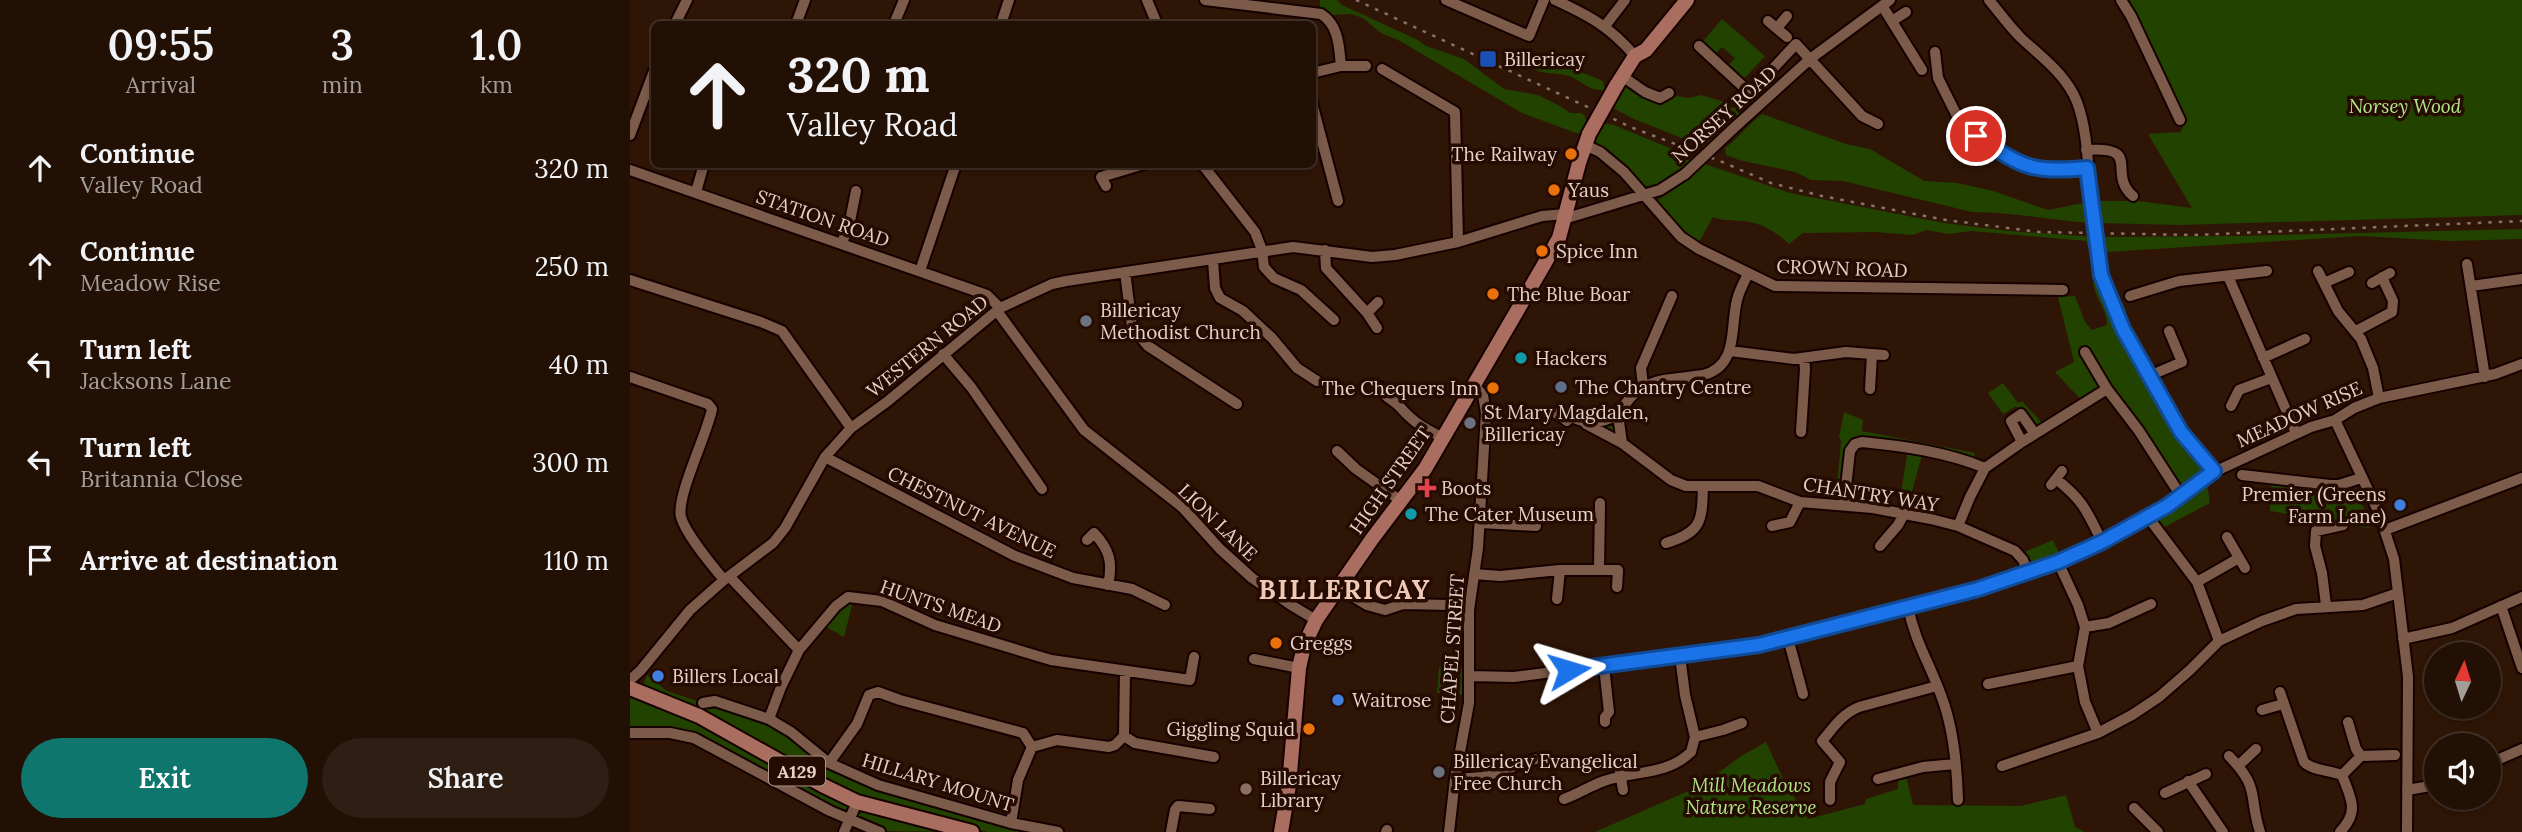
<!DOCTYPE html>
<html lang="en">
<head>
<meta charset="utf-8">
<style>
	body { margin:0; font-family:Lora,serif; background:#2f1e13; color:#f1f3f6; height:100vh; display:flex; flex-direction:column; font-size:26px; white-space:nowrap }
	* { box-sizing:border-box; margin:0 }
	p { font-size:23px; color:#a39d9a }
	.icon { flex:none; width:38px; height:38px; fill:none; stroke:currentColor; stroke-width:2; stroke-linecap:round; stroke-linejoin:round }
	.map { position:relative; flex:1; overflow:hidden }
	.sheet { display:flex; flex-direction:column; background:#231004; width:630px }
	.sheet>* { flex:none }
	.hud { position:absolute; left:21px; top:21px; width:665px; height:147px; border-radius:10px; box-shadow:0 4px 10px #0003,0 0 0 2px #403026; background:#231004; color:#f1f3f6; overflow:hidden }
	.needle { width:46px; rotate:4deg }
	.buttons { position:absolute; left:1794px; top:642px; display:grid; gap:14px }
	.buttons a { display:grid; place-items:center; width:77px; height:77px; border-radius:50%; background:#231004; box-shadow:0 4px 10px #0003,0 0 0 2px #403026; font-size:35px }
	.pin { position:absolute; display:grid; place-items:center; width:60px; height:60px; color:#fff; margin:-30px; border:4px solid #fff; border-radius:50%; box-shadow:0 2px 7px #0007 }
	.me { position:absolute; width:77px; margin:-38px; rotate:83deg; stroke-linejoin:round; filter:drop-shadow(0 0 5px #0008) }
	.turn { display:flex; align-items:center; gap:24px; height:147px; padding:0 21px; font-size:32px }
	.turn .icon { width:91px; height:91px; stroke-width:2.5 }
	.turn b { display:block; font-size:49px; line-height:60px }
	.eta { display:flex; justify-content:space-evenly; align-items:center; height:119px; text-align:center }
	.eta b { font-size:42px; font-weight:600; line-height:49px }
	.action { display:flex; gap:14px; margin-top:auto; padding:14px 21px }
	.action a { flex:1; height:80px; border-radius:42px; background:#0f766e; color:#fff; font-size:28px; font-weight:600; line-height:80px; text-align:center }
	.action a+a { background:#2f1e13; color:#f1f3f6 }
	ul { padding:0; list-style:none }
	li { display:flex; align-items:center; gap:21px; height:98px; padding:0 21px }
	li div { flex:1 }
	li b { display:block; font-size:26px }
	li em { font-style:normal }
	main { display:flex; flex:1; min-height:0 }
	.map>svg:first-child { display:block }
	.green { fill:#224200 }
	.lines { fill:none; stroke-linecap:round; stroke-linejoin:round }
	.minor-casing { stroke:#160100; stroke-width:14 }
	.major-casing { stroke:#160100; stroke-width:18 }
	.minor { stroke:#7c5b4b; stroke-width:10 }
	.major { stroke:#aa6e61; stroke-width:14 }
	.rail { stroke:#897266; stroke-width:2.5; stroke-dasharray:3.5 7; stroke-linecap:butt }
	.minor-bridge-casing { stroke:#160100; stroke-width:14; stroke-linecap:butt }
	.major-bridge-casing { stroke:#160100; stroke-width:18; stroke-linecap:butt }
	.minor-bridge { stroke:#7c5b4b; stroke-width:10 }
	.major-bridge { stroke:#aa6e61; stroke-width:14 }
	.route-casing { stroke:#114b97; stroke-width:18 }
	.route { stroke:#1a73e8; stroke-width:12 }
	.transit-dot { fill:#1a4fb4; stroke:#250b01; stroke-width:2.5 }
	.food-dot { fill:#e8710a; stroke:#250b01; stroke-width:2.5 }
	.worship-dot { fill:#6b7280; stroke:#250b01; stroke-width:2.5 }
	.culture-dot { fill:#0f9aa8; stroke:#250b01; stroke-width:2.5 }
	.service-dot { fill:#5c6f8a; stroke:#250b01; stroke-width:2.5 }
	.health-dot { fill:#e0444e; stroke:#250b01; stroke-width:2.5 }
	.shop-dot { fill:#3f7fe0; stroke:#250b01; stroke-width:2.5 }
	.education-dot { fill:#8d6e63; stroke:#250b01; stroke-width:2.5 }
	.labels { text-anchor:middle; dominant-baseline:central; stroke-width:7; stroke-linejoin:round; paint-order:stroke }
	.shield { fill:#250b01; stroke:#ab968c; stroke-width:2 }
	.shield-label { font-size:18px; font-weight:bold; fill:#e4d1c8 }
	.poi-label { font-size:19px; fill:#e4d1c8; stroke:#250b01; text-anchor:start }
	.park-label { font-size:19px; font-style:italic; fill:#b1e789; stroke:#250b01 }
	.street-label { font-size:19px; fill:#e4d1c8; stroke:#250b01 }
	.district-label { font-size:26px; font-weight:bold; letter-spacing:2px; fill:#efc9b6; stroke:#250b01 }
</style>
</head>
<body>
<main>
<section class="sheet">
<div class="eta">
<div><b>09:55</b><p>Arrival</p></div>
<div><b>3</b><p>min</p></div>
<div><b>1.0</b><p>km</p></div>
</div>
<ul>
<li><svg class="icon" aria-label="ahead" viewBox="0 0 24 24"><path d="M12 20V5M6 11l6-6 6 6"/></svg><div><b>Continue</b><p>Valley Road</p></div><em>320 m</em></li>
<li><svg class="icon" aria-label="ahead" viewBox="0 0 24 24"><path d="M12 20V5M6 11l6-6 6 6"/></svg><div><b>Continue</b><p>Meadow Rise</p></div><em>250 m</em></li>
<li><svg class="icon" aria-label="left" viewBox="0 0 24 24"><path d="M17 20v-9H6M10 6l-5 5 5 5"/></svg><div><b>Turn left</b><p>Jacksons Lane</p></div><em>40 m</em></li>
<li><svg class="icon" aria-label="left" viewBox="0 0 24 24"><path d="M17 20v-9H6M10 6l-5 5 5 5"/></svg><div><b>Turn left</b><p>Britannia Close</p></div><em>300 m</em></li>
<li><svg class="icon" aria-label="arrive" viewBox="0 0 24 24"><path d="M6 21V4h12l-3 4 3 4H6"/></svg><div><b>Arrive at destination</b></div><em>110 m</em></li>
</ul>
<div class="action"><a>Exit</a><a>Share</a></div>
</section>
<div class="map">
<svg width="1892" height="832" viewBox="0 0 1892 832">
	<rect width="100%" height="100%" fill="#2f1506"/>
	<!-- green -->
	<path class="green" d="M690,0h17l5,5 76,35 8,6 38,13 40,30 34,6 22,11 10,7h11l4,3 3,12 -5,5h-7l-54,-20 -122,-72 -19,-8 -18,-15 -12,-4 -20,1 -11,-3z
		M1494,0h398v215l-343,10 -80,-2 -6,-22h45l54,7 -44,-74 33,-2 3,-9 -13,-32z
		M1092,19l43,37 -25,27 -15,-14 10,-11 -13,-11 -10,10 -13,-11z
		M916,58l57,23 2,9c-18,1 -22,-9 -36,-14 -9,-3 -19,-2 -27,-4 -7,-1 -10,-4 -13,-10l6,-3z
		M996,79l42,19 9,-2 12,2 12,-3 24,7 8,7 8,-8 10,6 -41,40h-6l-70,-28 -21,-11 -2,-9z
		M1132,114l84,30 24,5 54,32 33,2 36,8 55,19 40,-8 1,21c-39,-3 -78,-11 -117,-11l-129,-31 -32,-1 -16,-8 -56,-12 -13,-5 -1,-7c14,-10 23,-24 37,-34z
		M972,123l12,2 82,34 -37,30 -24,-5 -47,-42z
		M1075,164l85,29 154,30 65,8 89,6 137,-1 287,-7v10l-72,2 -90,-5 -253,16c-2,19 2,32 11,50l5,2 3,7 -2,9 32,69 58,83 -8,6 4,25 -53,28 -9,-14 32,-21 -73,-107 -23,14 -29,-31 19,-10 -16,-65 17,-1 10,26 7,8 15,-5c0,-14 -10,-25 -13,-38 -3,-16 -2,-31 -8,-46l-114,-10 -24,3 -21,-4 -15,5 -36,-3 -73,1 -14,11c-12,-12 -29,-22 -47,-23 -10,-1 -19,0 -29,-4l-15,27 -12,-7 -30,-36 17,-11z
		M1373,383l15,20 4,-2 20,22 -8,5 -18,-22 -13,8 -15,-21z
		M926,406l52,3 3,9 7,-3 4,28z
		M1214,412l19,8 -1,11 113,22 -3,10 -49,-12 -12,44 -10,-2 7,-45 -53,-4 -11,51h-8l5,-54 -2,-4z
		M1642,478l85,10 13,40 -27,-3 -27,6 -3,-13 -43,-7z
		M1423,540l7,15 -27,10 -6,-3 -5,-9z
		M224,597l-10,40 -23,-13z
		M809,667l28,1 -3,27 -27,-2z
		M17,675l20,16 36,12 66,16 77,53 212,60h-70l-129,-33 -217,-111z
		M0,690l25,8 167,87 150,47 -94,-1 -184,-93 -64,-5z
		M1136,742l18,39 24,38 57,-15 1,-5 32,-10v-10l8,-2 7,28 108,1 45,-11 9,32 10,5h-490l107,-47 39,-29z"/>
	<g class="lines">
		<defs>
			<path id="minor" d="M517,0l10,24
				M575,0l116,14c18,11 18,33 20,52
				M816,0l83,36 15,-36
				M925,0c35,16 55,27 80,56
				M1359,0c10,12 20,26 31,37 21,20 46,37 57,65 13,35 10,76 16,113
				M1491,0l10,16 49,104
				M1253,7l39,63
				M1138,21l19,16
				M1262,21l14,-9
				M45,24l12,-24
				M166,24l9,-24
				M264,24l10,-24
				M371,24l8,-24
				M975,26l20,-26
				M1147,28l10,-12
				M1069,46l51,47 46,-49 66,72 16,8
				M1305,52l3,26 24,48 48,34 12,5 13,4 23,1 29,-2
				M752,69l73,43 3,130
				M682,73l29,-7h25
				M992,76l23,16 15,6 9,-5
				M682,103l26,98
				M1106,126l74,-67 80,-59
				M0,135l24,-64
				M955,145l15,7 24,20 57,65 18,12 76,37 288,4
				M1456,150c58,-4 20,23 47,46
				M572,164l53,68 7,18 2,17 10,11 27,12 33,30
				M0,170l357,125 13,13
				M476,186l-5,-9 43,-13
				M66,192l8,-28
				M934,219l96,-29 25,-16
				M212,243l8,-22 6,-30
				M1467,244l3,31 31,69 50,88 33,40
				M695,250l1,18 41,45 10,15
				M583,260l2,28 5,10 23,13 29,27 25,30 20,13
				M1837,264l18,113
				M290,271l36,-107
				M1688,271l20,40 23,28 12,29 6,30
				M495,272l7,55 16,19 89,58
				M1598,276l68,157
				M0,280l131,42 21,9 69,97
				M1694,283l25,-11
				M1742,283l18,-10
				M1841,286l51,-7
				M1500,296l49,-15 88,-10
				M367,311l87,119 98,77 38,42 32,29 39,27 25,15
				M737,313l11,-11
				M1726,331l36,-19 1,-11 -11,-24
				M1100,351l64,8 52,-7 38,3
				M1455,352l22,37 32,42 42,65
				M313,354l28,33 71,102
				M1633,358l42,-19
				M1519,376l33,-14 -13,-31
				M0,377l78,27 4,5c-5,26 -36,87 -31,108 5,18 31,48 43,63
				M1013,386l-2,-18 31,-72
				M750,387c4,11 13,12 20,20 15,17 24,21 43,31
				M1240,389l2,-35
				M1601,406l8,-16 32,-12
				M924,412l13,9 3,-5c20,10 28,8 48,-1
				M988,415c22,-39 44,-34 85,-40 36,-9 27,-48 34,-75 2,-9 7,-18 11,-26
				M988,415l4,28
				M1705,420l44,93 15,46 14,118 -1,155
				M956,424l36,19 49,37 15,6h72l42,16 73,6 58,11 27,7 57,25 8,9 5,13
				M1171,432l4,-63 -1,-11
				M1392,442l-11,-21 10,-7 14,20
				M707,451l19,18 45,32
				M195,457l190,99 58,22 59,11 33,16
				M1612,475l88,10h9l22,-7
				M1426,479c27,21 31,32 46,63
				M1421,485l11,-14
				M1214,505l6,-54 5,-7 7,-2c41,4 85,10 123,26
				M1518,517l49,65 22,59
				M850,523l56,3
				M1142,526l18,-4 10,-20
				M1328,526l12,-29 15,-29 37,-26 85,-53
				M1755,530l137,-52
				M1597,537l18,31
				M457,540l7,-7c16,17 19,30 14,52
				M1036,543c36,-11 36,-22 37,-57
				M1250,546l18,-21 6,-11
				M1428,562l20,43 7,22 -7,39 7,36 13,31
				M969,569l1,-66
				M844,574l26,2 60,-6h58l-1,17
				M100,577l69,73
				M1567,582l42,-24
				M707,587l30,18 18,5 18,-6 46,1 20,5
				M927,599l3,-29
				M1696,605l-4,-32 -7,-27 1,-15 27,-6
				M1871,606l21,62
				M1278,607c7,35 23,59 34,91 12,32 15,69 16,102
				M1455,627l24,-4 42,-19
				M1158,638l15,56
				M1773,639l49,-11 70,-31
				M624,659l45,9
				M974,666l5,46 -4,5v5
				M840,676l44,1 245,-32 219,-56 80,-27 44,-20 65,-36 47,-34 97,-45 24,-7 19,-12 25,-10 116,-24 27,-10
				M0,680l11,-10 49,-60 34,-30 49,-37 12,-15 40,-71 26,-29 37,-27 112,-93 52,-24 14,-3 227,-34 79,10 23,-2 63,-13 84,-26 23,-2
				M1358,684l90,-18
				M1650,692l24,70c9,9 26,8 38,13 9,24 18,36 -2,57
				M73,703l12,-2 54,18 22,13 38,31 49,22 133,38 47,9
				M1632,710l21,-6
				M139,719l12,-32 18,-37 37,-44 12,-9 34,4 53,24 116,35 139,20 4,-23
				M1718,722l8,27 5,7
				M0,733h40l24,5 136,73 50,21
				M494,736l1,-64
				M1065,737l28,-7 19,-7
				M1599,756c32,33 19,39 31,76
				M199,763l28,-39 12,-29 9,-3 22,8 123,33 9,14 25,-7 52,7 6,-2 9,-9 11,7 79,14
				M1858,764l34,-15
				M989,765l4,25
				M1372,766l96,-33 34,-18 27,-18 31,-27 29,-29 43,-20 34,-12 67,-4 35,-12
				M1608,766l18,-17
				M1712,775l19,-19 34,-1
				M825,779l28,-2 53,-18
				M1248,779l45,-12 32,-3
				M1558,781l35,51
				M1777,790l29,-5
				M1535,793l41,-19
				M934,799c14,-5 26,-13 40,-18 30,-11 62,-5 87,-29l4,-15 -10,-42 -5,-39
				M1200,800v-18l10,-20 -18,-21c12,-14 20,-27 37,-34l78,-21
				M1504,808l24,24
				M381,823l7,-43 14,-33
				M214,832l13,-30
				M541,832l4,-22 3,-4 32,3
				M756,832l1,-2
				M819,832l6,-53 14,-76v-93l9,-62 8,-135 -3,-18 -8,-9"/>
			<path id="major" d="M986,86l19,-30 11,-6 41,-50
				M0,688l69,28 123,69 35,17 115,30
				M651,832l8,-47 10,-117 5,-22 12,-26 56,-81 53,-70 117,-201 17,-30 20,-75 10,-29"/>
		</defs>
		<!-- minor casing -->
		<use href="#minor" class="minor-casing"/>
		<!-- major casing -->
		<use href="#major" class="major-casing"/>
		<!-- minor -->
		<use href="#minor" class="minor"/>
		<!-- major -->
		<use href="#major" class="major"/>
		<!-- rail -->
		<path class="rail" d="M726,0l277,128 87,33 51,22 51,13 124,24 93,12 155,3 328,-14"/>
		<defs>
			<path id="minor-bridge" d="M1055,174l51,-48
				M1463,215l4,29"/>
			<path id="major-bridge" d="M959,134l27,-48"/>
		</defs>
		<!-- minor-bridge casing -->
		<use href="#minor-bridge" class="minor-bridge-casing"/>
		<!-- major-bridge casing -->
		<use href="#major-bridge" class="major-bridge-casing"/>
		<!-- minor-bridge -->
		<use href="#minor-bridge" class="minor-bridge"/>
		<!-- major-bridge -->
		<use href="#major-bridge" class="major-bridge"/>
	</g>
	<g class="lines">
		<defs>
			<path id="route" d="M939,670l190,-25 219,-56 80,-27 44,-20 65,-36 47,-35 -33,-39 -58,-103 -22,-54 -14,-107c-58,5 -64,-1 -111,-32"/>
		</defs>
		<!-- route casing -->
		<use href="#route" class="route-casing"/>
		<!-- route -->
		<use href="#route" class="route"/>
	</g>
	<!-- markers -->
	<rect class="transit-dot" x="849" y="50" width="18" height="18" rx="3.5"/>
	<g class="food-dot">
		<circle cx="941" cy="154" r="7"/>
		<circle cx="924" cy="190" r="7"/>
		<circle cx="912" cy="251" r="7"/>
		<circle cx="863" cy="294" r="7"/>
		<circle cx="863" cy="388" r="7"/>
		<circle cx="646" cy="643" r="7"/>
		<circle cx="679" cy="729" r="7"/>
	</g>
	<g class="worship-dot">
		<circle cx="456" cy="321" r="7"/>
		<circle cx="840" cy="423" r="7"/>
		<circle cx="809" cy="772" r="7"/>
	</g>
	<g class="culture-dot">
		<circle cx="891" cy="358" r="7"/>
		<circle cx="781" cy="514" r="7"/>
	</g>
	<circle class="service-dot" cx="931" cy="387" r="7"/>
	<path class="health-dot" d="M793.5 477.5h7v7h7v7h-7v7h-7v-7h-7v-7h7z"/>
	<g class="shop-dot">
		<circle cx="1770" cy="505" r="7"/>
		<circle cx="28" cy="676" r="7"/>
		<circle cx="708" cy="700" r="7"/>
	</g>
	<circle class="education-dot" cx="616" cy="789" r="7"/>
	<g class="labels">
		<!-- shield labels -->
		<rect class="shield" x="139" y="756.5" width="56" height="29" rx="5"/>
		<g class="shield-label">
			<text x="167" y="771">A129</text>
		</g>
		<!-- poi labels -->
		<g class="poi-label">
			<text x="874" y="59">Billericay</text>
			<text x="927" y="154" text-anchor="end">The Railway</text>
			<text x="938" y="190">Yaus</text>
			<text x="926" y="251">Spice Inn</text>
			<text x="877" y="294">The Blue Boar</text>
			<text x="470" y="310">Billericay<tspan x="470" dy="22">Methodist Church</tspan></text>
			<text x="905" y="358">Hackers</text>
			<text x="945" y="387">The Chantry Centre</text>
			<text x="849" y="388" text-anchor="end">The Chequers Inn</text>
			<text x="854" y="412">St Mary Magdalen,<tspan x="854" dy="22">Billericay</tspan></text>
			<text x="811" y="488">Boots</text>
			<text x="1756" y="494" text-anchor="end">Premier (Greens<tspan x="1756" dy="22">Farm Lane)</tspan></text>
			<text x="795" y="514">The Cater Museum</text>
			<text x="660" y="643">Greggs</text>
			<text x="42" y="676">Billers Local</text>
			<text x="722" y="700">Waitrose</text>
			<text x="665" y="729" text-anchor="end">Giggling Squid</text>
			<text x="823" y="761">Billericay Evangelical<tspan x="823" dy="22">Free Church</tspan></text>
			<text x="630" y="778">Billericay<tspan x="630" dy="22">Library</tspan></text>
		</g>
		<!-- park labels -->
		<g class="park-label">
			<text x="1775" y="106">Norsey Wood</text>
			<text x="1121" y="785">Mill Meadows<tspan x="1121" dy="22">Nature Reserve</tspan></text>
		</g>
		<!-- street labels -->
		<g class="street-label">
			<text transform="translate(1094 114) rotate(-42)">NORSEY ROAD</text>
			<text transform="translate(193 218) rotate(19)">STATION ROAD</text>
			<text transform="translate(1212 268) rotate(2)">CROWN ROAD</text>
			<text transform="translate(297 346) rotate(-39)">WESTERN ROAD</text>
			<text transform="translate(1669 414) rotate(-24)">MEADOW RISE</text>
			<text transform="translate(760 480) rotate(-55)">HIGH STREET</text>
			<text transform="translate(1241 494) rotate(9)">CHANTRY WAY</text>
			<text transform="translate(342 512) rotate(26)">CHESTNUT AVENUE</text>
			<text transform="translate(588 522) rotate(44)">LION LANE</text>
			<text transform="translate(311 606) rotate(19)">HUNTS MEAD</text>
			<text transform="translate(822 649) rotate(-86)">CHAPEL STREET</text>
			<text transform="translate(308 782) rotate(17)">HILLARY MOUNT</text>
		</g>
		<!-- district labels -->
		<g class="district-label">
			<text x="715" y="589">BILLERICAY</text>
		</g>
	</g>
</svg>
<div class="buttons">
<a><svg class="needle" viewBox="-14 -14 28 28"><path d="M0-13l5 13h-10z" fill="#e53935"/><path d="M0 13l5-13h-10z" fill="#a39d9a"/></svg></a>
<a><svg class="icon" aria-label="sound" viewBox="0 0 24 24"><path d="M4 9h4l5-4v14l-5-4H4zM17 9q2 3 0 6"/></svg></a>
</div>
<div class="pin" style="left:1346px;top:136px;background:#d93025"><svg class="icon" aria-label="arrive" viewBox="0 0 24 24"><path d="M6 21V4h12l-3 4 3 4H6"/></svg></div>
<svg class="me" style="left:939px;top:670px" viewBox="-20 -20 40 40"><path d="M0-17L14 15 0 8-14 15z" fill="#1a73e8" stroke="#fff" stroke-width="4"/></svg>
<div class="hud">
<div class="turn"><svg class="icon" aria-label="ahead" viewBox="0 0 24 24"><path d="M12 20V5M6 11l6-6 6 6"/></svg><div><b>320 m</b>Valley Road</div></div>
</div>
</div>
</main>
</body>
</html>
